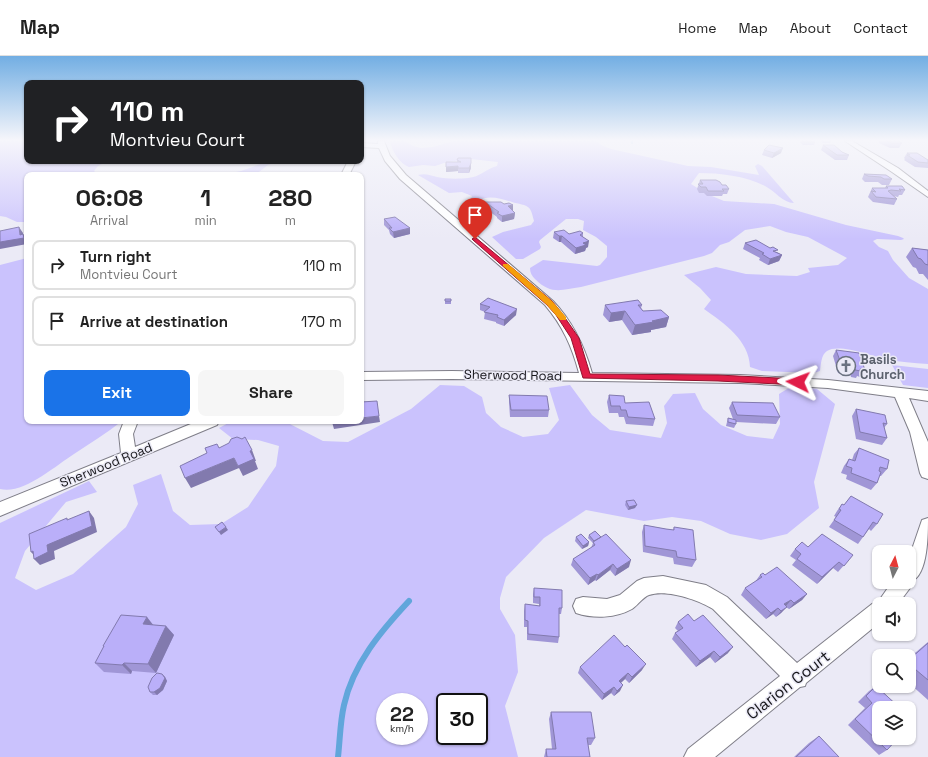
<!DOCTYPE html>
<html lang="en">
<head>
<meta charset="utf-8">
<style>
	body { margin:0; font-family:"Space Grotesk",sans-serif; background:#f6f6f6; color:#222; height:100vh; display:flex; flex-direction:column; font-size:15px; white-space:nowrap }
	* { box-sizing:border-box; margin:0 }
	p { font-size:13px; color:#767676 }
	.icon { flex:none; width:22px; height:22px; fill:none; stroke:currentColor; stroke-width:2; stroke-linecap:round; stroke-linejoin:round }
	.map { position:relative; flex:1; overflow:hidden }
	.details { position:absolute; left:24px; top:116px; width:340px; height:252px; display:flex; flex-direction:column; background:#fff; border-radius:8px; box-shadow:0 1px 3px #0004 }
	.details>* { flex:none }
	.guide { position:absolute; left:24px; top:24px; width:340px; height:84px; border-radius:8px; box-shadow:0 1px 3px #0004; background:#202124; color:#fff; overflow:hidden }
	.needle { width:26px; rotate:6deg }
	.tools { position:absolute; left:872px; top:489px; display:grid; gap:8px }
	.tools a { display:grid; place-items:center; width:44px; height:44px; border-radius:8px; background:#fff; box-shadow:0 1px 3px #0004; font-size:20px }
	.speed { position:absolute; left:376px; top:637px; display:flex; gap:8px; font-size:20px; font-weight:700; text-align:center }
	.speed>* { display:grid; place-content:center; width:52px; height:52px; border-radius:50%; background:#fff; box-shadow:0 1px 3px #0004; line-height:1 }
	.speed small { font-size:10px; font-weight:400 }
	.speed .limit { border:2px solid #111; border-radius:6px; background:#fff; color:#111 }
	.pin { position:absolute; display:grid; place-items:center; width:34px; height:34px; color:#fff; margin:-41px -17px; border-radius:50% 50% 50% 0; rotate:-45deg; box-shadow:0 0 4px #0007 }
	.pin .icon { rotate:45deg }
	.me { position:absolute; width:44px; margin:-22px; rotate:273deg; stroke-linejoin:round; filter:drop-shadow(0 0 3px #0008) }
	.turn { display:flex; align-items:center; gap:14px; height:84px; padding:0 20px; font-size:18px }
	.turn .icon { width:52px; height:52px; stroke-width:2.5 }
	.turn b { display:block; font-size:28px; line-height:34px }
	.eta { display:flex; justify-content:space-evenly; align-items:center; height:68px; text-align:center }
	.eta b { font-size:24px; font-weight:600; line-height:28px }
	.button { display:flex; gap:8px; margin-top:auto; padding:8px 20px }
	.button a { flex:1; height:46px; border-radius:8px; background:#1a73e8; color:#fff; font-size:16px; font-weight:600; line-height:46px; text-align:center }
	.button a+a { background:#f6f6f6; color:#222 }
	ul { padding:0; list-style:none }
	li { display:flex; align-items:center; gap:12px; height:50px; margin:0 8px 6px; padding:0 12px; border:2px solid #e0e0e0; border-radius:8px }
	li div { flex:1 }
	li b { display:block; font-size:15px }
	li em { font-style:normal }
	header { display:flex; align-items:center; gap:24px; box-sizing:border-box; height:56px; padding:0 20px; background:#fff; border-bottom:1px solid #e0e0e0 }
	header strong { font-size:19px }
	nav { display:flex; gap:22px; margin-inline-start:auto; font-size:14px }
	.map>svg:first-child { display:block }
	.green { fill:#cac2fd; fill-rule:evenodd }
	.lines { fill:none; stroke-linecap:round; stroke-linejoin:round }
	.stream-far1 { stroke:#61a6db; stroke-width:2 }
	.stream { stroke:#61a6db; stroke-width:6 }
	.minor-casing { stroke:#7f7e88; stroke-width:2 }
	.minor { fill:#fff; fill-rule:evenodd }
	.wall { fill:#a096d6 }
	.shaded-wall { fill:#827aae }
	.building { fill:#baaff9; stroke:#827aae }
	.route { fill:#e11d48; stroke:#92132f }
	.slow { fill:#f59e0b }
	.labels { text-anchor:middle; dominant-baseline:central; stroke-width:3; stroke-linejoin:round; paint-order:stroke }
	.worship-label { font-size:13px; font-weight:bold; fill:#5b616d; stroke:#ebeaf6; text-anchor:start }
	.street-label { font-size:13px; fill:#16161a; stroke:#ebeaf6 }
	.near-street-label { font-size:16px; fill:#16161a; stroke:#ebeaf6 }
</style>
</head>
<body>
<header>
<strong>Map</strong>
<nav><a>Home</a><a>Map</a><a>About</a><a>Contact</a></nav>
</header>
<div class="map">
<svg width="928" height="701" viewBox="0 0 928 701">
	<rect width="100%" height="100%" fill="#ebeaf6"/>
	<!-- green -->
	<path class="green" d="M0,85h27v20h81l-10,5 -4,5 4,4h-71v47h-10l-11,-5 -6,-1z
		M390,85h15l8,5 8,2 12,-1 20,-6h143l7,5 8,3 77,17 23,1 48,8 -4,-9 3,-2 4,2 32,37c-11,0 -19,-12 -29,-17 -19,-10 -45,-13 -66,-13l-8,11 16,10 17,7 50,3 72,21 52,11 5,2 1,1 -3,1 -24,-1 -4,2 6,6 9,4 5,9 16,18 19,11v75c-14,-1 -29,-2 -43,-5 -12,-3 -47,-16 -58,-8 -6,4 -6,13 -7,20l-6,2 -52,-2 -12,-4c-1,-27 -26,-44 -46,-58l7,-9 -11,-12 -16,-13 32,-8 30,7 51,2 13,-4 -2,-4 30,-3 9,-7 -39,-21 -22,-5 -16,-6 -25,4 -16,12 -9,3 -8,8 -8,3 -123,31c-20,3 -30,8 -46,-8 -3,-3 -5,-6 -5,-11l13,-8 54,6 3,-1 7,-8v-11l-11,-9 -13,-7 1,-9 -6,-2h-12l-26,21 -1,2 2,5 -1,2 -17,10h-7l-24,-22 11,-5 28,-7 3,-4c-1,-3 -2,-9 -4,-12 -4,-5 -12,-5 -18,-7 -14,-4 -31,-10 -40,7l14,15 1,3 -7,2 -4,-2 -14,-18 2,-6 7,-4 1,-3 -10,-4 -13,1 -31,-18c7,-2 12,0 19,2 9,2 22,2 31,1 12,-1 18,-9 29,-12l1,-4 -27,-3 -24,3 -12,4 -12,-1 -14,2c-10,-4 -17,-16 -19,-26z
		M269,105h11l-12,4 -13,10h-34l20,-4z
		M27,202v163h95c-15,12 -32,22 -48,33 -19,12 -51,41 -74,35v-224z
		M892,309l36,4v19l-25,-3z
		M440,329l24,1 18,11 4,16 15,14 22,10 25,-3 11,-14 -10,-32 21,-3 22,30 18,15 51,8 6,-15 -3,-17 9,-12 22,-1 8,16 18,16 26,11 26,3 7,-15 -1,-30 13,-8 25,3 18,15 -21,78 5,26 -32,26 -26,6 -31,-6 -29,-13 -29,-4 -28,4 -58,-11 -42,28 -38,39 -6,21v11l15,26 3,37 -13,34 13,51h-518v-234l89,-42 8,11 -31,10 -41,49 -10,27 21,12 37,-16 53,-47 12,-23 -5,-19 28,-11 12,37 17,14 31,-1 27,-17 28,-41 3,-20 -21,-6 -25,-1 -14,-11 13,-7h52l39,20 25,1 63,-33zM385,646h34v34h-34zM445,646h34v34h-34z"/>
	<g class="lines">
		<!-- stream-far1 -->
		<path class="stream-far1" d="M632,85v2"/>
		<!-- stream -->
		<path class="stream" d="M338,701c2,-17 2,-35 6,-52 9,-41 37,-74 65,-104"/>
		<defs>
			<path id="minor" d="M378,85h6l6,15 16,19 147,126c20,21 31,44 39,72l148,2 88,5 100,11v10l-19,-3 19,44v37l-6,-2 -2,-4 -10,-41 -15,-35 -67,-9 -88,-5 -288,-4 -91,1v-8l91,-1 127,2c-7,-26 -16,-47 -34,-68l-145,-126 -15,-18 -6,-13 -18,-1v-4l17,1z
				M845,85h7l46,27 30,23v6l-36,-25z
				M348,105h8l-7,14h-8z
				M124,365h14l-5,13 2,13 63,-26h21l-2,4 -217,91v-14l121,-49 -2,-19z
				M928,462c0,16 0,56 -16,63l-2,7 -12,16h-19v19l-73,60 -1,3 -5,1 -85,70h-31l4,-8 92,-73 -67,-67c-15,-9 -46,-20 -64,-14 -6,2 -11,10 -17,14 -16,9 -38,10 -56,4l-3,-7 3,-7 7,-2 24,2 13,-4 17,-14 7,-3 19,-2 43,9 21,12 70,66 75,-59 6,-2 14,-20h17v-24l13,-38z"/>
		</defs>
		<!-- minor casing -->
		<use href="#minor" class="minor-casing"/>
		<!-- minor -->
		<use href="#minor" class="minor"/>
	</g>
	<!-- wall -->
	<path class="wall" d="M801,85h12l2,1 -1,3h-11l-3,-3z
		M820,85h11l-1,2h-7z
		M879,85h19l4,2 -3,5h-9l-11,-5z
		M823,89l26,10 -2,5h-12l-14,-10z
		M764,94l17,3 -9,5 -10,-3z
		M907,97l21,7v8l-13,-1 -11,-7 1,-1 -1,-1z
		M458,102l13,10 -2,5h-11v-2l-12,1 11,-10z
		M864,118l28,5 -3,6h-7l-4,-3h-13l-3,-3z
		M700,124l22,5 7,4 -2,5h-4l-1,2h-15l-3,-3h-5l-2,-4z
		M886,130l19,4 -3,5h-3l-1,2 -5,-1 4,3 -3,6 -21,-3 -5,-5 4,-9h13z
		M485,146l28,9 2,2 -1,6 -12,3 -5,-4v-1l-12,-9z
		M384,163l26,9v6l-16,4 -4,-4 -1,-4 -5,-5z
		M554,176l15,2 14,-1v4l5,10 -2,1 -1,3 -10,3 -14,-12h-2l-6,-4z
		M745,187l32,9 5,3 -3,6 -11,4 -9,-5 1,-2 -17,-9z
		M912,192l16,2v30l-5,-6h-4l-3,-6 -3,-1 -7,-10z
		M445,243h6v5h-6z
		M480,248l36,11 -12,11 -8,-3v-1l-12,-3 1,-7 -5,-2z
		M605,249h37l-1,3 2,3 26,6 -3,10 -15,3v2l-19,3 -10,-15 -13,2 -6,-7z
		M836,294l29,20 -5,7 -3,-1 -1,2 -5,-1 -1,-3 -12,-1 -5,-17z
		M509,339l40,15 -1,7h-38l-1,-15z
		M609,339l16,8 30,16 -2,7 -27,-2 -2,-7h-5l-1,-4h-9l-2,-11z
		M732,346l48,15 -4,7 -40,-2v2l-2,4 -8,-2 2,-8 5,1 -4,-11z
		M856,353l31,15 -3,4 3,10 -5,7 -26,-6 -4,-23z
		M859,392l28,21 -6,7h-2l-2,7 -6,7 -25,-11 1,-4 -6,-2 3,-7 5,-7 3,1 2,-6z
		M851,440l26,28 -6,7 -2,-2 -6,8 -5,7 -29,-17 7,-10 -2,-1 3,-5 5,-7 2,1z
		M626,445l9,7 -7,2 -3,-5z
		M644,469l22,4 7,1 1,-3 22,33 -4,7 -18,-3 -1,-6 -30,-6 -1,-20z
		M589,479l40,32 -14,9 -5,-6 -14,11 -1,-1 -7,5 -17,-20 2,-6 18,-11 2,-5 -5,-5z
		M576,481l13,5 -1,4 -6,3 -7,-8z
		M808,491l45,8 -15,17 -5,-4 -16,16 -25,-19 4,-5 -6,-4 5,-7z
		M760,519h5l42,19 -5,6 -13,9 -3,-2 -5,6 -5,4 -3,-3 -7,5 -25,-24 4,-7 10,-6z
		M534,532l28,20 -1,6h-2v23l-1,6 -31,-3v-13h-3v-16l1,-7 14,2v-2l-6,-1v-9z
		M694,565l34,32 -13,10 -5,-6 -14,10 -24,-28 3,-6 3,-2 -3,-3 3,-6z
		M153,569l13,1 8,9 -18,38 -24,-2 -1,3 -27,-2 -9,-9 9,-16 -1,-1z
		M928,586v58l-19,-17v-25z
		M580,611l62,3 -13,13 -4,-4 -4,4 -1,8 -6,5 -3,-3 -9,7 -24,-27z
		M162,618l3,3 2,4 -4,9 -6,5h-4l-3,-3z
		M876,630l11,64 -8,5 -31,-30 17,-17 -7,-6 11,-11z
		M551,656l44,26 -4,7h-3l2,12h-46l2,-8h6l-3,-30z
		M819,680l20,21h-45l15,-14z"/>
	<!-- shaded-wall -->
	<path class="shaded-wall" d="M783,92l-2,5 -9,5 2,-5z
		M471,107v5l-2,5v-5z
		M458,110v5l-12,1v-5z
		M513,149v6l-5,1v-6z
		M515,157l-1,6 -12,3v-6z
		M19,171l4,6v6v-5l4,6v4l-27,5v-7l20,-7z
		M410,172v6l-16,4 -1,-6z
		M559,180h3l-1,6h-2z
		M589,185l-1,6 -2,1 -1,3 -10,3 1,-6 7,-5z
		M782,199l-3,6 -11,4 2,-6z
		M517,253l-1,6 -12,11v-6z
		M625,255l-3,9 -13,2 2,-9z
		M669,261l-3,10 -15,3v2l-19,3 3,-10z
		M379,360l1,6 -46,7 -2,-7 9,-1h20v-3z
		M252,394l4,11h-1l3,8 -15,7 -5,-10 12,-15z
		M234,402l5,10 -48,20 -6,-10z
		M637,449l-2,3 -7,2 1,-3z
		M89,455l5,7 3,14 -43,19 1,8 -15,6 -6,-6 2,-2 -5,-5 16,-7z
		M226,471l2,3 -7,5 -2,-3z
		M589,486l-1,4 -6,3 1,-3z
		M631,504l-2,7 -14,9 2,-7z
		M839,506l-22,22 5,-7z
		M613,508l-3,6 -14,11 2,-6z
		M597,518l-2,6 -7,5 2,-7z
		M807,538l-5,6 -13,9 5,-6z
		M791,544l-5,6 -7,4 5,-6z
		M787,551l-6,6 -5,4 5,-6z
		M778,552l-5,6 -7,5 5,-6z
		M147,561l7,9 -11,-2z
		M166,570l8,9 -18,38 -8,-9z
		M733,591l-5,6 -13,10 5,-6z
		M714,595l-4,6 -14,10 4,-6z
		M124,607l8,8 -1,3 -9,-9z
		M646,608l-4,6 -13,13 3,-6z
		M628,617l-3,6 -9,8 3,-6z
		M162,618l3,3 2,4 -4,9 -6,5 -3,-3z
		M623,629l-3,6 -6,5 3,-5z
		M614,631l-3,6 -9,7 2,-6z"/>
	<!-- building -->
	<path class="building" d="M802,85h11l2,1h-11z
		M887,85h11l4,2h-10z
		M769,89l14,3 -9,5 -10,-3z
		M823,89h11l8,7 7,3h-12z
		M907,97h10l11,7v3l-10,-1 -11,-7h3z
		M458,102h13v5l-2,5h-11v-2l-12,1v-5h15l-4,-2z
		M864,118l22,1 6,4h-8l-3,-2 -13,-1z
		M700,124h16l4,2 2,3h4l3,4h-7l2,2h-16l-2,-4h-5l-3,-3h5z
		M886,130h16l3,4 -6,-1 2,2 -10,-1 -3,1 9,8 -21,-2 -5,-6 5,1 -4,-4h16z
		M485,146h16l3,2 5,-1 4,2 -5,1 7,7 -13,3 -5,-3 2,-1z
		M395,161l15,11 -17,4 -4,-4h3l-8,-9z
		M19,171l1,8 3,-1 1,4 -24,4v-11z
		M564,174l5,4 11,-3 3,2 -3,2 9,6 -6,2 3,2 -10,3 -14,-12h-3l-5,-4z
		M756,184l14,8 3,-1 5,3 -5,1 9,4 -12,4 -8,-5 2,-1 -19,-10z
		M912,192l16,2v15l-3,-1 -4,-5 -3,-1z
		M488,242l29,11 -13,11 -7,-3 1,-2 -14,-3 6,-5 -10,-3z
		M445,243h6v2h-6z
		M638,244l4,5h-4l5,6 18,-1 8,7 -17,4 2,1 -19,3 -10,-14 -14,2 -6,-8z
		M836,294l23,3 6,17 -5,-1 1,2 -6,-1 -1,-2 -12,-2z
		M509,339l38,1 2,14h-38z
		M609,339l15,1 1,7 24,-1 6,17 -27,-2 -2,-7h-5l-1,-4h-9z
		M377,345l2,15 -18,2v-16z
		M732,346l41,1 7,14 -43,-2z
		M856,353l29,6 2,9 -4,-1 4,15 -27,-6z
		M728,362l8,2v4l-8,-2z
		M332,365h9l-9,1z
		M237,381l5,2 3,-2 7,13 -2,1 4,8 -16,7 -4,-8 -49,20 -5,-12 27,-13 -2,-5 12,-4 2,4 10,-5 2,-4z
		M859,392l30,12 -2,9 -7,-2 -1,4 2,1 -4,11 -26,-10 1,-5 -6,-2 3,-7 6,2z
		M851,440l32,18 -6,10 -4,-2 -10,15 -29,-17 7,-10 -2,-1 3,-5 2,1z
		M634,444l3,5 -8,2 -3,-6z
		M89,455l3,15 -45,19 1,7 -14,7 -1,-8 -2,1 -2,-18 38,-16v2z
		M222,466l4,5 -7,5 -4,-5z
		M644,469l22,4 8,1v-3l19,3 3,30 -19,-3 -1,-6 -31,-5z
		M595,475l6,6 -7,4 -5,-6z
		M581,478l8,8 -6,4 -7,-9z
		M606,478l25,26 -14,9 -4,-5 -15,11 -1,-1 -7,4 -17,-19 22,-14 -2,-3z
		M822,478l31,21 -9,11 -5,-4 -17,15 -25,-18 4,-5 -6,-5 7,-7 6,5z
		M777,511l30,27 -13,9 -3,-3 -7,4 3,3 -6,4 -3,-3 -7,5 -26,-25 17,-11 -2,-2 3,-2 2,2z
		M534,532l28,2v18h-3v29l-31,-3v-13l-3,-1v-16l15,2v-9h-6z
		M688,558l6,7 9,-6 30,32 -13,10 -6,-6 -14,10 -25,-28 8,-5 -5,-6z
		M121,559l26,2 -4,7 23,2 -18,38 -24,-1 -2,2 -27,-2 9,-17h-1z
		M614,579l11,12 2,-2 19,19 -14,13 -4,-4 -9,8 4,4 -6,6 -3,-4 -10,7 -24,-27z
		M928,587v37l-19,-16v-4z
		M157,617l5,1 3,4 -5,10 -6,4h-4l-2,-5 4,-9z
		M876,630l24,22h-21v30h19l-11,12 -32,-31 17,-16 -6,-7z
		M551,656h40l4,26h-8l3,19h-43l-1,-8h10z
		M909,660l5,5 -5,5z
		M819,680l20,21h-43z"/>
	<!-- sky -->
	<linearGradient id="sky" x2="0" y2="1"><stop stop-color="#72aee3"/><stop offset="0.46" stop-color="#f6f6fb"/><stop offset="1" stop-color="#f6f6fb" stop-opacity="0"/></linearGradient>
	<rect width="928" height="183" fill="url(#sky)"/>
	<!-- route -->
	<path class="route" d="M475,181l77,64 9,11 18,26 11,36 128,1 80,4 5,3 -5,3 -80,-4 -135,-3 -12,-40 -15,-23 -9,-10 -74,-65 -1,-1z"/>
	<!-- slow -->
	<path class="slow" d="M503,208h5l44,37 14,16v3h-6l-13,-15 -44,-39z"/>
	<!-- icons -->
	<defs>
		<symbol id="church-ring" viewBox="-11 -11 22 22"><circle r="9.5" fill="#ebeaf6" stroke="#6b7280" stroke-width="1.5"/><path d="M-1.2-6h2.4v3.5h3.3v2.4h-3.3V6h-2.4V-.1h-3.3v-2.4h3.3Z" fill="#6b7280"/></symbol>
	</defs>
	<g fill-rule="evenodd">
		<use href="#church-ring" x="835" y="299" width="22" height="22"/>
	</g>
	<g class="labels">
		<!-- worship labels -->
		<g class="worship-label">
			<text x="860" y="303">Basils<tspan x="860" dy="15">Church</tspan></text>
		</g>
		<!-- street labels -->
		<g class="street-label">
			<text transform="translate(513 319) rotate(1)">Sherwood Road</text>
			<text transform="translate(106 409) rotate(-22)">Sherwood Road</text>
		</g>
		<!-- near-street labels -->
		<g class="near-street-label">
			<text transform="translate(788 629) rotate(-38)">Clarion Court</text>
		</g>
	</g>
</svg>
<div class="tools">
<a><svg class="needle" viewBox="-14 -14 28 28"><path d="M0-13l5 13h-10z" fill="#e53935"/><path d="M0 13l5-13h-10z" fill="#767676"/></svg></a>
<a><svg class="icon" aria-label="sound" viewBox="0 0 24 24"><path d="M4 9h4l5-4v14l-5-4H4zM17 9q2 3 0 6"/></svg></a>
<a><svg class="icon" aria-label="search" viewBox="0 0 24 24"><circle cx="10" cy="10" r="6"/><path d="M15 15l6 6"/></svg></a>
<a><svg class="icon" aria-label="layers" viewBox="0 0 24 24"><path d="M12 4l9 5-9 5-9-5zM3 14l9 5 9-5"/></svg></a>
</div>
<div class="speed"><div>22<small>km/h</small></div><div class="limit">30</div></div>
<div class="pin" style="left:475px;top:183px;background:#d93025"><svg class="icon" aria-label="arrive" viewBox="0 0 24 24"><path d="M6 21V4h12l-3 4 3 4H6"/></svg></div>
<svg class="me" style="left:798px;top:326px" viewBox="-20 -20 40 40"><path d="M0-17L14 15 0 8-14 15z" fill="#e11d48" stroke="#fff" stroke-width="4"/></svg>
<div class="guide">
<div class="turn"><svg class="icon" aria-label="right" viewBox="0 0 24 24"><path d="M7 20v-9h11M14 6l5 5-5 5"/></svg><div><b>110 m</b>Montvieu Court</div></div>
</div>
<section class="details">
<div class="eta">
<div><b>06:08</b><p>Arrival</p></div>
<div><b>1</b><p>min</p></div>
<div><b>280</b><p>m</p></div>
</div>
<ul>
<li><svg class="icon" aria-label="right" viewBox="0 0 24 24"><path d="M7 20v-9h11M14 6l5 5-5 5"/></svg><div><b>Turn right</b><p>Montvieu Court</p></div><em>110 m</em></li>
<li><svg class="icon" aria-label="arrive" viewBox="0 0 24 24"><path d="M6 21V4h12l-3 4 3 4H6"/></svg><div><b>Arrive at destination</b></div><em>170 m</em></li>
</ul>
<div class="button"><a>Exit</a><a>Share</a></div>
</section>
</div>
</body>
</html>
